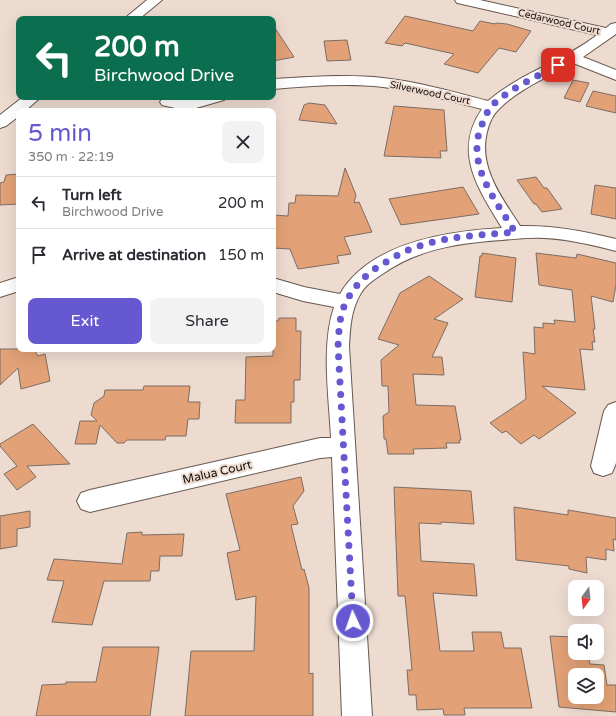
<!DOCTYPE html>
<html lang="en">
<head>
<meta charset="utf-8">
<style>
	body { margin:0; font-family:"Varela Round",sans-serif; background:#f2f2f3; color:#2b2b33; height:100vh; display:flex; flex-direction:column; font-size:15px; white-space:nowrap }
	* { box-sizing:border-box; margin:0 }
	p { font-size:13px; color:#7c7c81 }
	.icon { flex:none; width:22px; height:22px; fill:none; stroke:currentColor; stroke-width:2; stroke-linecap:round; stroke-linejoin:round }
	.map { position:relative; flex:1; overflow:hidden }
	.sheet { position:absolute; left:16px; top:108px; width:260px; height:244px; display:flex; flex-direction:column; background:#fff; border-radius:8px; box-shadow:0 4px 16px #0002 }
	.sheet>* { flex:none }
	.top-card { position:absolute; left:16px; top:16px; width:260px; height:84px; border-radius:8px; box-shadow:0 4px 16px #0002; background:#0b6e4f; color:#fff; overflow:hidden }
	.needle { width:26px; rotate:195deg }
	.buttons { position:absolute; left:568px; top:580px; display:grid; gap:8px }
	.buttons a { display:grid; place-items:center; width:36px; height:36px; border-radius:8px; background:#fff; box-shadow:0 4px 16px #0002; font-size:20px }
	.pin { position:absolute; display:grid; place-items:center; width:34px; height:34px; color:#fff; margin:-17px; border-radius:8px; box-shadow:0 2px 6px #0006 }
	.me { position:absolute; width:44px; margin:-22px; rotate:357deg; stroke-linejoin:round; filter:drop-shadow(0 0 3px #0008) }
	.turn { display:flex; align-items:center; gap:14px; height:84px; padding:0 12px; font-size:18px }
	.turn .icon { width:52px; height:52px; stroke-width:2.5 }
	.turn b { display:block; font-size:28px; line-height:34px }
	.round { display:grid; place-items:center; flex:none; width:42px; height:42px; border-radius:8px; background:#f2f2f3 }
	.head { display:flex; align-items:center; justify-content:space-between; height:68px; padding:0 12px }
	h1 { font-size:24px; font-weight:600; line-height:30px; color:#6558d1 }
	.cta { display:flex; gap:8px; margin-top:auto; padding:8px 12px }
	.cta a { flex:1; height:46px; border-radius:8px; background:#6558d1; color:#fff; font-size:16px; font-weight:600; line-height:46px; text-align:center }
	.cta a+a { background:#f2f2f3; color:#2b2b33 }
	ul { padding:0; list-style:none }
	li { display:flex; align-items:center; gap:12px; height:52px; padding:0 12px; border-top:1px solid #e1e1e2 }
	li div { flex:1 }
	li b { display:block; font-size:15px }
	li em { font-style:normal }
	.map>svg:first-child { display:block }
	.building { fill:#e2a176; stroke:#7d6d64; fill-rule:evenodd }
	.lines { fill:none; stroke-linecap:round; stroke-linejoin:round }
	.minor-casing { stroke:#67584f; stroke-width:2 }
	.minor { fill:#fff; fill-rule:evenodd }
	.route { stroke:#6558d1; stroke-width:7; stroke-dasharray:0 12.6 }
	.labels { text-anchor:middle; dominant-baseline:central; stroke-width:4; stroke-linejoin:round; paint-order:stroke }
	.far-street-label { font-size:10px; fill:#140f0b; stroke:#eddbd0 }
	.street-label { font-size:12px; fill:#140f0b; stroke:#eddbd0 }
</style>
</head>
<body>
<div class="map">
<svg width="616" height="716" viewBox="0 0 616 716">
	<rect width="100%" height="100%" fill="#eddbd0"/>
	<!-- building -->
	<path class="building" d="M405,16l68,15 7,-10 15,3 1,-1 11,1 24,7 -15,21 -17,-4 -21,25 -34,-9 10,-10 -49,-11 -3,3 -17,-3z
		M273,25l21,32 -21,4z
		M347,40l4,20 -24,1 -3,-20z
		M573,80l16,3 -9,19 -16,-4z
		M593,91l23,5v17l-30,-7z
		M309,103l16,2 12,19 -38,-4 5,-15z
		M394,106l50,4 3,41h-7l1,7 -57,-2z
		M345,168l11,27 -2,8 5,-1 13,30 -28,5 7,17 -14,2 2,7 -41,6 -8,-20 -17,-1v-33l15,1 1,-13h6l1,-8 42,1z
		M19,174v30l-19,1v-22l4,-1 2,-7z
		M536,177l8,11h3l15,21 -20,3 -6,-8h-2l-17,-24z
		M595,185l21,3v31l-25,-5z
		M463,187l16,27 -78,11 -12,-26z
		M482,253l34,5 -4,44 -37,-5 5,-41h2z
		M536,253l40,5 1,-4 39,9v22l-3,17 -22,-6 4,33h-2l2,13h-3l1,8 -13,-1 5,41 -43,-4 34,27 -37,26 -5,-4 -13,9 -15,-13 -4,2 -12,-10 36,-24 -3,-47 12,2 -1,-27 9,1v-5l12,1 -1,-4 21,2 -3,-32 -33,-5z
		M429,276l34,23 -29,20 14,4 -16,34h10l2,18 -31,-1 3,31 39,1 6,34h-2l1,3h-14l1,5 -34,1 1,5h-26l-2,-15h-2l-1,-23 6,-4 -1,-26h-6l-1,-26 18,-15 -21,-6 22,-46z
		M279,318h17v13h5l-1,49h-6v22h-3v21h-56l1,-23h9l1,-43 27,-1v-35h5z
		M0,349h37l-2,2 3,5 7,-2 5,27 -29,8 -3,-21 -18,17z
		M144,386h46l-2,16h12l-1,17h-11l-2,17h-20l-1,4h-38l-3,3h-7l-17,-18 -4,19h-21l5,-23h17l-6,-6 3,-12 10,-7 1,-6h38z
		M33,424l37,40 -43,2 9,11 -19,13 -13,-16 13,-8 -17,-20v-2z
		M301,477l3,14 -11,15 5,18 -7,1 11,45 2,-1 5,19v86l4,-1v43h-128l6,-65h63l2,-55 -20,4 -9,-47 13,-3 -14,-56z
		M394,487l77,4 3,33 -33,-2v2l-22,-1 2,38 53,3 3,32 -44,-3 7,58h34l-2,-19h29l3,16h17l11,60h-68l1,7h-21l-1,-6 -26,1 -1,-15h-7l-2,-25h5l-7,-74h-7z
		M514,507l54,8v-5l48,8v22l-3,-1 1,12 -8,-2v11l-20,-3 1,16 -18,-4v-3l-53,-6z
		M30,511v16l-13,2v17l-17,3v-33z
		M142,532v3l42,-1 -2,22h-22l-1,15h-8l-1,10h-46l-12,44 -40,-3 12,-41 -17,-1 7,-21 68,5 5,-31z
		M550,636l25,1v16h13l2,11 14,1 3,20h9v27l-57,-5zM575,675h22v22h-22z
		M103,647h56l-9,69h-114l6,-31 24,-1v-2h30z"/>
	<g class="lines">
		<defs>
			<path id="minor" d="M147,0h15l-23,19h-15z
				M455,0h25l126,28 5,-4 5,-1v11l-33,23 33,13v10l-43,-17c-24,14 -53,25 -73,45 -7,6 -11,15 -13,24 -9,35 15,66 33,94 33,-1 64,5 96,13v12c-23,-6 -48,-12 -72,-13 -14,-1 -28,1 -42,2 -44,3 -85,9 -121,35 -8,5 -16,11 -20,18 -10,16 -11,35 -12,53l23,370h-30l-10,-259 -12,1 -230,54 -9,-3 -4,-8 4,-8 9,-3 230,-52h11c-2,-41 -10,-93 3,-131l-31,-6 -30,-9v-14l31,9 36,7c30,-52 108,-63 162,-66 -23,-38 -50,-76 -20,-119 -33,-8 -65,-18 -99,-22 -36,-4 -73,-1 -110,2v-10c37,-2 74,-5 110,-1 36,4 71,14 105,23 32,-28 76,-40 109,-66l-135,-31 -5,-1z
				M23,97h18l-16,14h-6v5l-13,10 -6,2v-13z
				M168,97l22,3 11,-3h25l-2,3 -28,8 -4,3h-19l2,-3 -13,-3 -2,-3 2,-3z
				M19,277v14l-19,6v-14z
				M616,402v61l-4,10 -9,3 -9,-3 -3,-7 13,-55 4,-6z"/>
		</defs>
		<!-- minor casing -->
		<use href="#minor" class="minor-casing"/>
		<!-- minor -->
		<use href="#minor" class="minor"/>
	</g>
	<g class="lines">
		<!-- route -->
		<path class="route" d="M353,621l-15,-275c1,-15 1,-30 8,-44 8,-16 20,-28 35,-37 12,-7 24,-15 38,-19 30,-10 65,-11 96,-14 -19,-31 -49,-67 -34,-105 3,-7 5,-14 10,-20 12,-15 49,-32 67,-42"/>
	</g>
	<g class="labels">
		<!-- far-street labels -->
		<g class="far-street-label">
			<text transform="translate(559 22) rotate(13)">Cedarwood Court</text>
			<text transform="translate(430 93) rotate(12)">Silverwood Court</text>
		</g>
		<!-- street labels -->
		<g class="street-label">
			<text transform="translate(217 472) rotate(-13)">Malua Court</text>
		</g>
	</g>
</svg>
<div class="buttons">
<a><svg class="needle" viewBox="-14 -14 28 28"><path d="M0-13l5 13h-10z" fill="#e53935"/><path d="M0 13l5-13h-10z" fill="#7c7c81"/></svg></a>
<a><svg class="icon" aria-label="sound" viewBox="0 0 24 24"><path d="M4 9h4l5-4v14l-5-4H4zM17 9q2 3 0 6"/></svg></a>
<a><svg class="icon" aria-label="layers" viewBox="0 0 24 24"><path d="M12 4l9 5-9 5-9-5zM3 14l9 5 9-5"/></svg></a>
</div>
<div class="pin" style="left:558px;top:65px;background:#d93025"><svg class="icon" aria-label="arrive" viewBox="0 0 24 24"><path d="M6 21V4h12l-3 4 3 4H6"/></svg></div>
<svg class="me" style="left:353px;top:621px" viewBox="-20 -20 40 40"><circle r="17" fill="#6558d1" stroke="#fff" stroke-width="3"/><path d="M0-11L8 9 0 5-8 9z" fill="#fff"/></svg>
<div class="top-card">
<div class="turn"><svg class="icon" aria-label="left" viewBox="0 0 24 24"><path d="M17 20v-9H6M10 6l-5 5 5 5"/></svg><div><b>200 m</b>Birchwood Drive</div></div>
</div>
<section class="sheet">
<div class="head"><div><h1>5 min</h1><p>350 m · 22:19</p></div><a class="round"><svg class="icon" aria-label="close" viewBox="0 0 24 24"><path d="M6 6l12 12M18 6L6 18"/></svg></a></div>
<ul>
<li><svg class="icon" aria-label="left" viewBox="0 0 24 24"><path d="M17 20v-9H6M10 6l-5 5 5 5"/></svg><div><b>Turn left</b><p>Birchwood Drive</p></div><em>200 m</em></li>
<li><svg class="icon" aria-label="arrive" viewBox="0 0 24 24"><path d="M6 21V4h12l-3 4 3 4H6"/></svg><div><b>Arrive at destination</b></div><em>150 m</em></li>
</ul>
<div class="cta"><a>Exit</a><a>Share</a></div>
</section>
</div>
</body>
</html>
